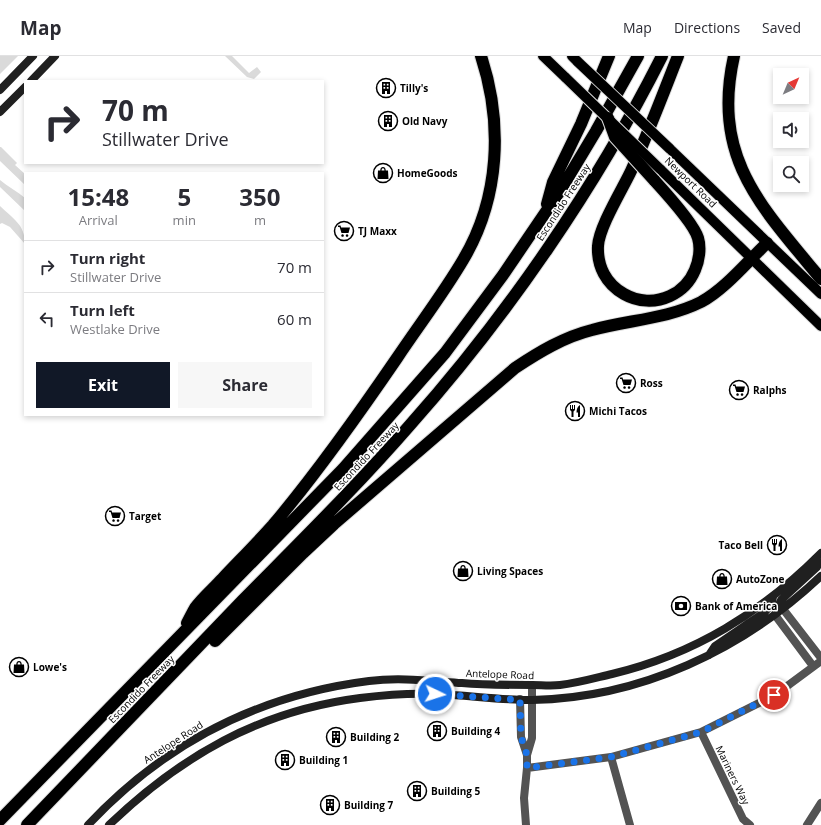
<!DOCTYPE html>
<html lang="en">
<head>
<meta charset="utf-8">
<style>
	body { margin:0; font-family:"Open Sans",sans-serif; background:#f7f7f7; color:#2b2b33; height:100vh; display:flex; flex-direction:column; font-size:15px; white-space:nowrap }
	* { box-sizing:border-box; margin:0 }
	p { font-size:13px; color:#7c7c81 }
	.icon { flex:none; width:22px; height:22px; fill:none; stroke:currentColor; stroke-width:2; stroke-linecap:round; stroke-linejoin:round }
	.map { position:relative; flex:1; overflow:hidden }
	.drawer { position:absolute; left:24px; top:116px; width:300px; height:244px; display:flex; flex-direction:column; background:#fff; border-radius:0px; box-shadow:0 2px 6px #0003 }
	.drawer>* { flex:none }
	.banner { position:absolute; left:24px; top:24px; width:300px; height:84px; border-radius:0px; box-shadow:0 2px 6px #0003; background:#fff; color:#2b2b33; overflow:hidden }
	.needle { width:26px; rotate:44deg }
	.tools { position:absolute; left:773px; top:12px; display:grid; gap:8px }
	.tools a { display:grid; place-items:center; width:36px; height:36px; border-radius:0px; background:#fff; box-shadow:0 2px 6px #0003; font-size:20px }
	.pin { position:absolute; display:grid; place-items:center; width:34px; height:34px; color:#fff; margin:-17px; border:2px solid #fff; border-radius:50%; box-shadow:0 1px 4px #0007 }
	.me { position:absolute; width:44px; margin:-22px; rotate:94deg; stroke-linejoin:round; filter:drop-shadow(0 0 3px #0008) }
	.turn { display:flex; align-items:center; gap:14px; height:84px; padding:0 12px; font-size:18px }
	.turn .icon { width:52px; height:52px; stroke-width:2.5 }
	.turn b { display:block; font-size:28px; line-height:34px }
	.eta { display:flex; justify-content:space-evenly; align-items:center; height:68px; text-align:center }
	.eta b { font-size:24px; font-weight:700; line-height:28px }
	.button { display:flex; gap:8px; margin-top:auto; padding:8px 12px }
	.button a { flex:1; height:46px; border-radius:0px; background:#111827; color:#fff; font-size:16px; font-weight:700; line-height:46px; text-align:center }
	.button a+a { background:#f7f7f7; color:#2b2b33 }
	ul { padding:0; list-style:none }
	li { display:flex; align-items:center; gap:12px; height:52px; padding:0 12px; border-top:1px solid #e1e1e2 }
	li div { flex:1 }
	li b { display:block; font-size:15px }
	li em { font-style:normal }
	header { display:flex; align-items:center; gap:24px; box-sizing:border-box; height:56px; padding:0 20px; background:#fff; border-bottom:1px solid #e1e1e2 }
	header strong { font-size:19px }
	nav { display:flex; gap:22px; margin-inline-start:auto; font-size:14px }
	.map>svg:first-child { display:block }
	.green { fill:#dadada }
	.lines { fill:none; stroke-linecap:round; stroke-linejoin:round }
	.primary-casing { stroke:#dbdbdb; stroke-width:12 }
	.highway-casing { stroke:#dbdbdb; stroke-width:14 }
	.street { stroke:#535353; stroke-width:8 }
	.secondary { stroke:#202020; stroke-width:8 }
	.primary { stroke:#000; stroke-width:10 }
	.highway { stroke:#000; stroke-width:12 }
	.primary-bridge-casing { stroke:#dbdbdb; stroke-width:12; stroke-linecap:butt }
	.highway-bridge-casing { stroke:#dbdbdb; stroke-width:14; stroke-linecap:butt }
	.primary-bridge { stroke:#000; stroke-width:10 }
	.highway-bridge { stroke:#000; stroke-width:12 }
	.route { stroke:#1a73e8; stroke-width:7; stroke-dasharray:0 12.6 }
	.labels { text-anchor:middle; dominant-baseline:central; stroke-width:3; stroke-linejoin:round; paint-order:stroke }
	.poi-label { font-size:10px; font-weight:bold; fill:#000; stroke:#fff; text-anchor:start }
	.street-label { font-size:10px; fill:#000; stroke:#fff }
</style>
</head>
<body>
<header>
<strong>Map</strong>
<nav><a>Map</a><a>Directions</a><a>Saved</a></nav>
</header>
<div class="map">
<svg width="821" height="769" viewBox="0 0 821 769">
	<rect width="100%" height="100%" fill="#fff"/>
	<!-- green -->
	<path class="green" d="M0,0h18l-18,18z
		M225,0h7l17,17 8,-6 4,5 -7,7 -7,-2z
		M0,91h1l16,16 -2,2 10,9v11l-25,-24z
		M0,124c8,7 17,11 25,18v13l-25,-24z
		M0,150c13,13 25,18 25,38l-15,-17 -8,-4 -2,1z"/>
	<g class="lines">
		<defs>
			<path id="primary" d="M543,0l23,22
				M572,0l6,6
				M669,92l152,146
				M660,113l161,157"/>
			<path id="highway" d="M734,0c-23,102 27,150 87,223
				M654,124c11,12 40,44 44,58 3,10 1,23 -3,32 -5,12 -14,21 -25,26 -15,7 -32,6 -46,-2 -18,-10 -27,-28 -26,-48 1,-19 24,-56 33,-75 17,-37 32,-77 47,-115
				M547,148l6,-22 28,-58 28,-68
				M187,567c3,-5 5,-10 8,-15 7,-10 19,-20 27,-29 17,-18 35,-36 51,-54 45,-53 85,-110 124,-167 22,-33 46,-64 66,-98 37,-62 40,-137 18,-204
				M215,585l88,-88 31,-29 181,-156c24,-16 49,-31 77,-38 36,-10 75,-11 109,-28 24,-13 46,-40 66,-59
				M0,764l343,-351 102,-116 58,-78 57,-84 36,-60 42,-75
				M27,769c72,-75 144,-150 216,-225 57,-58 114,-114 167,-175 97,-109 186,-238 252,-369"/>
		</defs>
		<!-- primary casing -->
		<use href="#primary" class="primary-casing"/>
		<!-- highway casing -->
		<use href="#highway" class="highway-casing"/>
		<!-- street -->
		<path class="street" d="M783,553l38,49
			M775,559l38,51
			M520,643l1,38 6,18v13l-3,30 2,27
			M701,676l42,87 7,6
			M527,699l5,-17v-53
			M611,701l19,68
			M527,712l84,-11 90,-25 74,-37 46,-34
			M807,769l14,-22"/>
		<!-- secondary -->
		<path class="secondary" d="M31,25l24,-25
			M0,34l33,-34
			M0,56l25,-25
			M775,558l6,-14 36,-33 4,-12
			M709,599l6,-9 50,-34 6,-7 2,-8
			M88,769c76,-81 170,-130 281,-144 31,-4 62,0 93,2 23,2 47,2 70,2 9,0 19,1 28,0 18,-2 35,-7 52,-11 83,-20 149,-61 209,-121
			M109,769c72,-69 150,-114 251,-127 24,-3 49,-5 74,-4 33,1 65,6 98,6 108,-2 211,-50 289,-124"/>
		<!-- primary -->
		<use href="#primary" class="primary"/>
		<!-- highway -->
		<use href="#highway" class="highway"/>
		<defs>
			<path id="primary-bridge" d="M578,6l91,86
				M566,22l94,91"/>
			<path id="highway-bridge" d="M608,62l7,19 39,43"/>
		</defs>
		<!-- primary-bridge casing -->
		<use href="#primary-bridge" class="primary-bridge-casing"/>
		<!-- highway-bridge casing -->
		<use href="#highway-bridge" class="highway-bridge-casing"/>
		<!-- primary-bridge -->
		<use href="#primary-bridge" class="primary-bridge"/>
		<!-- highway-bridge -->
		<use href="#highway-bridge" class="highway-bridge"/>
	</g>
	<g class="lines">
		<!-- route -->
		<path class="route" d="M435,638l85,6 1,37 6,18v13l84,-11 90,-25 73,-37"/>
	</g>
	<!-- icons -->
	<defs>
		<symbol id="building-ring" viewBox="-11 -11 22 22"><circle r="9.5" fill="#fff" stroke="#000" stroke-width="1.5"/><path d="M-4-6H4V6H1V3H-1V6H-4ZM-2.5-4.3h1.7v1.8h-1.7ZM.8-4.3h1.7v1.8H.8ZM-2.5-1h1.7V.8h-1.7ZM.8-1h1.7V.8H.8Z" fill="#000"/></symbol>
		<symbol id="shop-ring" viewBox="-11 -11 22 22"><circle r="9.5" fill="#fff" stroke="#000" stroke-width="1.5"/><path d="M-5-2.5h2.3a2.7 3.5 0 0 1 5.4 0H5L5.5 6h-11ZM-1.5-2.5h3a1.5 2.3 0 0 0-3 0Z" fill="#000"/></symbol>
		<symbol id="supermarket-ring" viewBox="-11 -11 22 22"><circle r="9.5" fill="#fff" stroke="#000" stroke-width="1.5"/><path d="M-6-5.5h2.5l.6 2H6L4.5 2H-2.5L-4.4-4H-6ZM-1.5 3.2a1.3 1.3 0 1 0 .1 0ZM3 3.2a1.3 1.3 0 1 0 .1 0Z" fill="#000"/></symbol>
		<symbol id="restaurant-ring" viewBox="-11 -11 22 22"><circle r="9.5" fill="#fff" stroke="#000" stroke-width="1.5"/><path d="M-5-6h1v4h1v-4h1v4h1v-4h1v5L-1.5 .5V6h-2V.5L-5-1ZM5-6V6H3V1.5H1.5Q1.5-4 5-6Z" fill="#000"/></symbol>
		<symbol id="bank-ring" viewBox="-11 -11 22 22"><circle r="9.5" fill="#fff" stroke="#000" stroke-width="1.5"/><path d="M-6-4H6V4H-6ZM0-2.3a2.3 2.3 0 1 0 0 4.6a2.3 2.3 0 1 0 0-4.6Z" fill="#000"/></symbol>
	</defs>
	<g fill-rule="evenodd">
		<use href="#building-ring" x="375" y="21" width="22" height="22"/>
		<use href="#building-ring" x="377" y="54" width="22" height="22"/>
		<use href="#shop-ring" x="372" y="106" width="22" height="22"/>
		<use href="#supermarket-ring" x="333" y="164" width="22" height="22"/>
		<use href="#supermarket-ring" x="615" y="316" width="22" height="22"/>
		<use href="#supermarket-ring" x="728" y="323" width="22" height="22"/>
		<use href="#restaurant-ring" x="564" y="344" width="22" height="22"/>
		<use href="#supermarket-ring" x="104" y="449" width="22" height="22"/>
		<use href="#restaurant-ring" x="766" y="478" width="22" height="22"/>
		<use href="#shop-ring" x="452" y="504" width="22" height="22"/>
		<use href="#shop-ring" x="711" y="512" width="22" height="22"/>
		<use href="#bank-ring" x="670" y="539" width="22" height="22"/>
		<use href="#shop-ring" x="8" y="600" width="22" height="22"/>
		<use href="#building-ring" x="426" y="664" width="22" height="22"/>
		<use href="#building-ring" x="325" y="670" width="22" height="22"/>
		<use href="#building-ring" x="274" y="693" width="22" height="22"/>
		<use href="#building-ring" x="406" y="724" width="22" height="22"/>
		<use href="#building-ring" x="319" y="738" width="22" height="22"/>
	</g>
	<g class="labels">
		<!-- poi labels -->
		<g class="poi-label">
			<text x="400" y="32">Tilly's</text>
			<text x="402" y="65">Old Navy</text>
			<text x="397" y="117">HomeGoods</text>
			<text x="358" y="175">TJ Maxx</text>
			<text x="640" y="327">Ross</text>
			<text x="753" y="334">Ralphs</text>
			<text x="589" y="355">Michi Tacos</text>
			<text x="129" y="460">Target</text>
			<text x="763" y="489" text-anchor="end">Taco Bell</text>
			<text x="477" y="515">Living Spaces</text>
			<text x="736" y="523">AutoZone</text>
			<text x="695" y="550">Bank of America</text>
			<text x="33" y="611">Lowe's</text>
			<text x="451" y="675">Building 4</text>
			<text x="350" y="681">Building 2</text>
			<text x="299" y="704">Building 1</text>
			<text x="431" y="735">Building 5</text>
			<text x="344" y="749">Building 7</text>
		</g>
		<!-- street labels -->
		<g class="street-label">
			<text transform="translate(691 126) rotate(44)">Newport Road</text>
			<text transform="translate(563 146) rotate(-57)">Escondido Freeway</text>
			<text transform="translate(366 400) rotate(-47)">Escondido Freeway</text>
			<text transform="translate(500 618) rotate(2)">Antelope Road</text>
			<text transform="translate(141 633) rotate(-46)">Escondido Freeway</text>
			<text transform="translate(173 686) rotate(-33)">Antelope Road</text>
			<text transform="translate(733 719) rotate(64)">Mariners Way</text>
		</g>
	</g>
</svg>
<div class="tools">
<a><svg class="needle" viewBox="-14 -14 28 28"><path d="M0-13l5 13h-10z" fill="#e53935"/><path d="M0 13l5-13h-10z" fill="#7c7c81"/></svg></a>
<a><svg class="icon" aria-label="sound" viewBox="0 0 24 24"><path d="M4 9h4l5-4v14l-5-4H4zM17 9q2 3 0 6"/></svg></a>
<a><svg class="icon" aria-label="search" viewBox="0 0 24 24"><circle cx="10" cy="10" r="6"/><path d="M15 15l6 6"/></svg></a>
</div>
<div class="pin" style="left:774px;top:639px;background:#d93025"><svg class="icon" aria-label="arrive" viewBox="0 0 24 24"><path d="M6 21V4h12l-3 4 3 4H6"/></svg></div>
<svg class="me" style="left:435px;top:638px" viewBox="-20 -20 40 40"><circle r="17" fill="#1a73e8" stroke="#fff" stroke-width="3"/><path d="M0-11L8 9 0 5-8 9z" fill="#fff"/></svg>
<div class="banner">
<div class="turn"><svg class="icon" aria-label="right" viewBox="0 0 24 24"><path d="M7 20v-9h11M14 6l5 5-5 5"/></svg><div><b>70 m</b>Stillwater Drive</div></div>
</div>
<section class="drawer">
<div class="eta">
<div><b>15:48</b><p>Arrival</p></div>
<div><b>5</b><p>min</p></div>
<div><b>350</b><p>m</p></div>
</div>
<ul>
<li><svg class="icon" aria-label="right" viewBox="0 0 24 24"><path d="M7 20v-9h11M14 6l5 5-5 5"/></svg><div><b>Turn right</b><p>Stillwater Drive</p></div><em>70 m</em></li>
<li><svg class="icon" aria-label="left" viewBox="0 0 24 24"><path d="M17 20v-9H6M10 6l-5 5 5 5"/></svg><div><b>Turn left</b><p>Westlake Drive</p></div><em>60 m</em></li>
</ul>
<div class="button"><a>Exit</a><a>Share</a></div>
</section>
</div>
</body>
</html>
